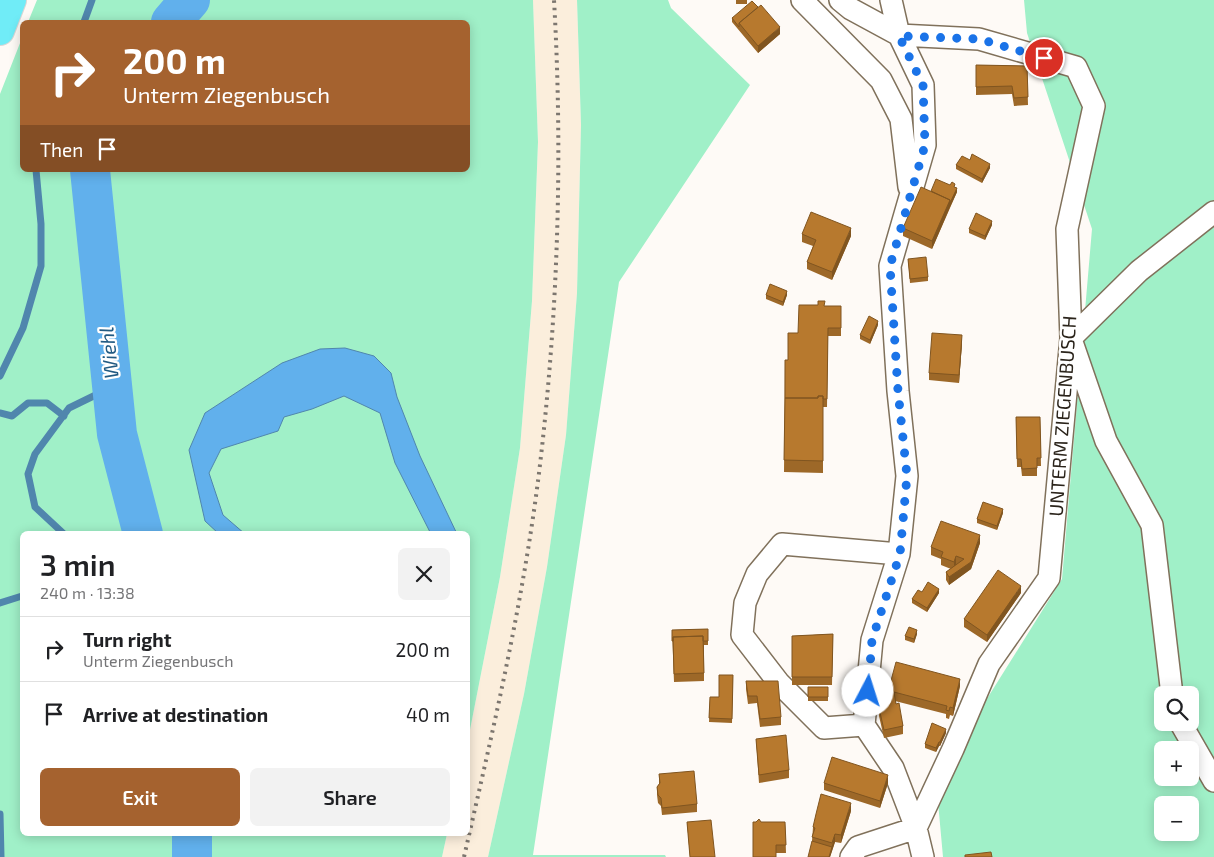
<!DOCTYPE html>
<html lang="en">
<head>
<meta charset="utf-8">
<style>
	body { margin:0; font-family:"Exo 2",sans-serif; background:#f2f2f2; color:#202124; height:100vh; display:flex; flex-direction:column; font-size:19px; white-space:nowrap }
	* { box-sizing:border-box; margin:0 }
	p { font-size:16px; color:#757577 }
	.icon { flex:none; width:28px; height:28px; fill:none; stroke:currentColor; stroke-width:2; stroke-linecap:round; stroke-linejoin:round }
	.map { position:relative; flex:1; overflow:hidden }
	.details { position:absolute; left:20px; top:531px; width:450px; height:305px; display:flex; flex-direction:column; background:#fff; border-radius:8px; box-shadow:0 2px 12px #0003 }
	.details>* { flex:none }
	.hud { position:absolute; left:20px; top:20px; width:450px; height:152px; border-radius:8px; box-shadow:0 2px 12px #0003; background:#a5622f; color:#fff; overflow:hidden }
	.controls { position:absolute; left:1154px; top:686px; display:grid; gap:10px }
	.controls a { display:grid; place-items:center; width:45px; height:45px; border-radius:8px; background:#fff; box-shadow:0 2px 12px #0003; font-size:25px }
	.pin { position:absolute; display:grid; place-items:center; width:42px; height:42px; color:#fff; margin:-21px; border:2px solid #fff; border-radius:50%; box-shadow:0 1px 5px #0007 }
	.me { position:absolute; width:55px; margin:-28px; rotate:5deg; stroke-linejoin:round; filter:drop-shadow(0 0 4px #0008) }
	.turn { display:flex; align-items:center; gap:18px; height:105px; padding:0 20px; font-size:22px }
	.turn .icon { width:65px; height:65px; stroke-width:2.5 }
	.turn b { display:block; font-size:35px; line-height:42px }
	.then { display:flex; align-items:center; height:48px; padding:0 20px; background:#0003; gap:10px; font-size:19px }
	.round { display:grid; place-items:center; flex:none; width:52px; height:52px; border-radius:8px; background:#f2f2f2 }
	.summary { display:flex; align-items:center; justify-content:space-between; height:85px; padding:0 20px }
	h1 { font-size:30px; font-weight:600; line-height:38px }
	.action { display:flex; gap:10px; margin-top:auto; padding:10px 20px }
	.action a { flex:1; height:58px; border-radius:8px; background:#a5622f; color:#fff; font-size:20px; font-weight:600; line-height:58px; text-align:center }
	.action a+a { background:#f2f2f2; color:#202124 }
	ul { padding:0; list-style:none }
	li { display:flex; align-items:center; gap:15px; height:65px; padding:0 20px; border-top:1px solid #e0e0e0 }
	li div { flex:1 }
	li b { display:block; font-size:19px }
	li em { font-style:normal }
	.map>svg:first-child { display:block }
	.built { fill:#fbeedc }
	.green { fill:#a0f0c8; fill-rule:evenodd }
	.water { fill:#61b0ec; stroke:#5086ad }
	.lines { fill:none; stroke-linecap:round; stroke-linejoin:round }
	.stream { stroke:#5086ad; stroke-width:7 }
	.river { stroke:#61b0ec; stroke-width:40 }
	.minor-casing { stroke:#80715b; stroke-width:24 }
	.primary-casing { stroke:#d9d7d6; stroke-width:30 }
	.minor { stroke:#fff; stroke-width:21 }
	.primary { stroke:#70ecf7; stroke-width:28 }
	.rail { stroke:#7c766f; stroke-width:4; stroke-dasharray:2.5 5; stroke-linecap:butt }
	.wall { fill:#9d6828 }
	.shaded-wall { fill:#805520 }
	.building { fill:#b7792e; stroke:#805520 }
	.route { stroke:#1a73e8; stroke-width:9; stroke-dasharray:0 16.2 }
	.labels { text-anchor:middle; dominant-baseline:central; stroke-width:4.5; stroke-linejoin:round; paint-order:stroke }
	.street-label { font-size:19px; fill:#2a231a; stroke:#fff }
	.water-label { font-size:20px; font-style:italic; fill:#225b83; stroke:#fff }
</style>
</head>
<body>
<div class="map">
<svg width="1214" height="857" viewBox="0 0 1214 857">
	<rect width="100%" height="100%" fill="#fefaf6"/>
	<!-- built -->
	<path class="built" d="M533,0h44l4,125 -4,168 -11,142 -19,132 -23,127 -36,163h-46l5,-23h21v-94l32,-163 20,-129 12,-147 6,-158z"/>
	<!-- green -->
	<path class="green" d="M37,0h496l5,142 -6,159 -12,147 -20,129 -32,163v-206h-446v300h425l-5,23h-442v-763l22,-56v132h446v-148h-440z
		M577,0h91l3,8 79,77 -131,197 -86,573h132l1,2h-178l36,-163 23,-127 19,-132 11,-142 4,-168z
		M1024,0h190v857h-271l-7,-77 126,-201 30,-350 -65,-196zM1162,695h28v27h-28zM1162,750h28v28h-28zM1162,805h28v27h-28z"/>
	<!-- water -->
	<path class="water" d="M345,348l29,8 17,17 6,24 23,59 37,78h-26l-36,-71 -15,-50 -36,-17 -32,13 -28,8 -6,14 -57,18 -12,24 14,42 22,19h-26l-14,-13 -16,-71 16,-37 77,-50 38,-14z"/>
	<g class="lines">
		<!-- stream -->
		<path class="stream" d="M84,22l8,-22
			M0,376l23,-48 18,-62v-42l-5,-54
			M0,413l12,3 16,-13h19l17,13
			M64,534l-29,-27 -7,-33 7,-20 34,-46 43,-21
			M0,603l22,-7
			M0,814l1,43"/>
		<!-- river -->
		<path class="river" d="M171,22l19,-22
			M90,170l27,264 26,100
			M192,834v23"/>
		<defs>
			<path id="minor" d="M802,0l79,80 20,39 8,68
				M840,0l11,9 48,26 24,50 2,60 -35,121 8,125 9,85 -8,78 -27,86 -8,85 29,43 23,60 7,29
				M1071,338l68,-67 75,-59
				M1073,345l33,96 46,84 20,170
				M1180,722l34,59
				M864,725l-40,3 -45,-45 -37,-48 3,-32 12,-29 25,-30 117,10
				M851,857l7,-10 58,-19 37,-79 36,-85 60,-86 22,-240 -4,-109 27,-123 -18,-39 -97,-28 -80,-4 -8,-35"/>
			<path id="primary" d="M0,31l12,-31"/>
		</defs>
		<!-- minor casing -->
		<use href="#minor" class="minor-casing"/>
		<!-- primary casing -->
		<use href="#primary" class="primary-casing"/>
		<!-- minor -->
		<use href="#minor" class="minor"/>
		<!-- primary -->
		<use href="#primary" class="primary"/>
		<!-- rail -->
		<path class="rail" d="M464,857c29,-127 59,-254 75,-384 19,-157 24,-316 15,-473"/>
	</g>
	<!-- wall -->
	<path class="wall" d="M736,0h11v4h-11z
		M732,18l48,16 -22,19 -26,-31z
		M976,65l51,1 1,39 -14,1 -2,-12 -36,1z
		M970,160l20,8 -8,15 -26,-14v-4z
		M955,188l2,4 -25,57 -29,-13v-8l28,-37z
		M992,225l-7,15 -16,-7v-4z
		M802,234l49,2 -19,44 -25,-11v-7l6,-16 -11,-4z
		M908,259l20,18v4l-18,2z
		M766,295h21l-4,11 -17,-7z
		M825,306h16v30h-13l-1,71h-4v66l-39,-1 1,-112h3l10,-27z
		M878,325l-8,19 -10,-5v-4z
		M962,343l-3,40 -30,-3v-7z
		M1016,417h24l1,49h-4v10h-15l-1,-9h-4z
		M1003,513l-6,17 -20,-7v-4z
		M980,543l-9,26 -22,16 -3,-5v-8l5,-3 -10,-4v-6l-10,-4v-8z
		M922,592l17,1 -12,19 -15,-9v-4z
		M1021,593l-34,49 -23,-15v-8z
		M708,629v16h-4v36l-30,1 -2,-52z
		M833,634l-1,51h-40v-49z
		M917,634l-3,9 -9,-3v-4z
		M733,675l-1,48 -23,-1 1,-25h9z
		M746,681l35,36v8l-21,2 -3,-24 -9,1 -2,-15z
		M960,686l-7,30 -3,-1 -1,4 -3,-1v-4l-51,-13 8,25v8l-19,4 -5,-22 1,-29z
		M808,687h20v14h-20z
		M946,733l-6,13h-1l-3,6 -11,-4v-4z
		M756,739l33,31v8l-30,5z
		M659,774l38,30v8l-35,3 -1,-9 -3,-3 -1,-8v-8l2,-3z
		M824,783h64l-8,25 -56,-18z
		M851,811l-10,32 -6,-1 -5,15 -18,-16 1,-14z
		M687,822l28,35h-25z
		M761,822h24l1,31h-10z"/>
	<!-- shaded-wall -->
	<path class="shaded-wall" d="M780,27v7l-22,19v-7z
		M990,164v4l-8,15v-4z
		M957,188v4l-7,15v-4z
		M950,200v7l-18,42v-8z
		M992,221v4l-7,15v-4z
		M851,228v8l-19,44v-8z
		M787,291v4l-4,11v-4z
		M878,321v4l-8,19v-4z
		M962,335v8l-3,40v-8z
		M1003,509v4l-6,17v-4z
		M980,535v8l-9,26 -22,16v-8l22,-15z
		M956,556v8l-2,6v-8z
		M1021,586v7l-34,49v-7z
		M939,589v4l-12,19v-4z
		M917,630v4l-3,9v-4z
		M960,679v7l-7,30v-8z
		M946,729v4l-6,13v-4z
		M939,742v4l-3,6v-4z
		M888,775v8l-8,25v-7z
		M851,803v8l-10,32v-8z
		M835,834v8l-5,15h-1z"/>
	<!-- building -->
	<path class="building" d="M752,1l6,6 -19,16v4l-7,-9z
		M761,5l19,22 -22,19 -19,-23z
		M976,65l51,1 1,31 -14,1 -2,-12 -36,1z
		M972,154l18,10 -8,15 -26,-14 6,-9 8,4z
		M936,179l14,6 2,-3 3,2 -1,3 3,1 -7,15v-3l-19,-9z
		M921,187l29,13 -18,41 -29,-13z
		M811,212l40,16 -19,44 -25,-10 9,-22 -14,-6z
		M976,213l16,8 -7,15 -16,-7z
		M926,257l2,20 -18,2 -2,-20z
		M770,284l17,7 -4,11 -17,-7z
		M818,301h7l-1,5h17v22h-13l-1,71h-4v-3h-5v2h-33v-38h3v-27h10l1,-28h19z
		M869,316l9,5 -8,19 -10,-5z
		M932,333l30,2 -3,40 -30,-2z
		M818,396h5v65l-39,-1 1,-62h33z
		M1016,417h24l1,41h-4v10l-15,1 -1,-10h-4z
		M983,502l20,7 -6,17 -20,-7z
		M941,521l39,14 -9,27 -22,15 -3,-5 18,-13 -8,-3 -2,6 -13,-5 2,-5 -12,-5z
		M998,570l23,16 -34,49 -23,-16z
		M928,582l11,7 -12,19 -15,-9 6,-9 4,2z
		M909,627l8,3 -3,9 -9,-3z
		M708,629v12h-5v-5l-30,1v4h-1v-11z
		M833,634l-1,43h-40v-41z
		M703,636l1,37 -30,1 -1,-37z
		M896,662l64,17 -7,29 -3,-1 -1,4 -3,-1 1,-4 -53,-14 2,12 3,-1 4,23 -19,4 -5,-22 1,-21 9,1z
		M719,675h14l-1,44 -23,-1 1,-21h9z
		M746,681h32l3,36 -21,2 -3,-23h-9z
		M808,687h20v10h-20z
		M932,723l14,6 -6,13h-1l-3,6 -11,-4z
		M786,735l3,35 -30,5 -3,-36z
		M832,757l56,18 -8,26 -56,-18z
		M694,771l3,33 -35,4 -1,-10 -3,-3 -1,-8 3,-4 -1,-9z
		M821,794l30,9 -10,32 -6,-1 -3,9 -20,-6 3,-9 -2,-1 3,-13z
		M759,819l2,3h24l1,23h-10v12h-23v-35h3z
		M711,820l4,37h-25l-3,-35z
		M812,841l20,6 -3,10h-21z
		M991,852l1,5h-27v-2z"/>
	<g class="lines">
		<!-- route -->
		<path class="route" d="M868,691l4,-51 28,-86 7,-78 -9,-85 -8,-125 35,-121 -2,-60 -24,-49 80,3 65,19"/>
	</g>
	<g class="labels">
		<!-- street labels -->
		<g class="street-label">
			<text transform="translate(1062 416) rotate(-86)">UNTERM ZIEGENBUSCH</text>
		</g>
		<!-- water labels -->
		<g class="water-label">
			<text transform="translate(108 353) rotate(-96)">Wiehl</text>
		</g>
	</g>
</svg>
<div class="controls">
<a><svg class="icon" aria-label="search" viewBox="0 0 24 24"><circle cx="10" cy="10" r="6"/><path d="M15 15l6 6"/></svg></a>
<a>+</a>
<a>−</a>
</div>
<div class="pin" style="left:1044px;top:58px;background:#d93025"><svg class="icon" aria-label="arrive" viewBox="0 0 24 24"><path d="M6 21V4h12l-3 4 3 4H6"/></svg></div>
<svg class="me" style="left:868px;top:691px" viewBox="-20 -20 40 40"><circle r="19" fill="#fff"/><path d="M0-13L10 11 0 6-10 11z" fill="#1a73e8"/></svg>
<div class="hud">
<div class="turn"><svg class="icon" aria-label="right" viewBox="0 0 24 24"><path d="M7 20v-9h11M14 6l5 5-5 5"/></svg><div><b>200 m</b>Unterm Ziegenbusch</div></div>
<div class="then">Then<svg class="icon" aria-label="arrive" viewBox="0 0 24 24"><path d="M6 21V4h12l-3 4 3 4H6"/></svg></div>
</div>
<section class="details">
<div class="summary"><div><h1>3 min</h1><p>240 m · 13:38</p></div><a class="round"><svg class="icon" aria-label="close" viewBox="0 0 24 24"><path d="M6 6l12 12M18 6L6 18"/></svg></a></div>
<ul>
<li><svg class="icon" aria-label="right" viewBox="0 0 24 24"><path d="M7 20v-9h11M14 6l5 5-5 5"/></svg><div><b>Turn right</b><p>Unterm Ziegenbusch</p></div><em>200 m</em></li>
<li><svg class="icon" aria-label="arrive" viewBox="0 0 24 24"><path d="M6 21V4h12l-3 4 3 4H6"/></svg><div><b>Arrive at destination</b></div><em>40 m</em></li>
</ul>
<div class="action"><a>Exit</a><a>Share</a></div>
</section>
</div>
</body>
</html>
